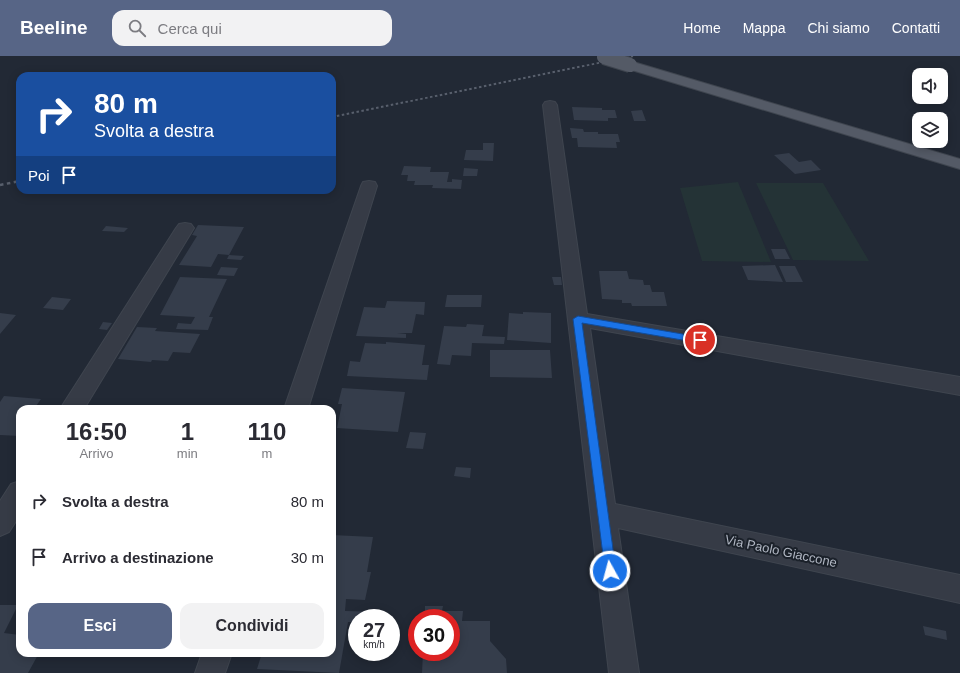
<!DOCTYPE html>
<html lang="it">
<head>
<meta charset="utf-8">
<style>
	body { margin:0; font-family:Arial,sans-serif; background:#f2f2f3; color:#2b2b33; height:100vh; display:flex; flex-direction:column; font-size:15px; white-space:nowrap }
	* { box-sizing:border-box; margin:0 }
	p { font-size:13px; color:#7c7c81 }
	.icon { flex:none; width:22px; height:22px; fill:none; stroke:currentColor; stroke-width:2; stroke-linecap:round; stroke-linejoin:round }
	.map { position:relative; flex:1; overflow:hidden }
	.sheet { position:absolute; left:16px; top:349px; width:320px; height:252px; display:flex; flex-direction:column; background:#fff; border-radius:12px; box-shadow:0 2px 10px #0003 }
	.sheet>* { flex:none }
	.banner { position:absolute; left:16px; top:16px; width:320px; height:122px; border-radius:12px; box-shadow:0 2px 10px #0003; background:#1a4fa0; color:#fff; overflow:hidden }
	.fabs { position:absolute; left:912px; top:12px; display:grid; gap:8px }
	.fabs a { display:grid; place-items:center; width:36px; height:36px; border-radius:8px; background:#fff; box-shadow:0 2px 10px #0003; font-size:20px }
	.speed { position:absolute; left:348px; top:553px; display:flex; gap:8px; font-size:20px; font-weight:700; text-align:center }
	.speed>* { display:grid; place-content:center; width:52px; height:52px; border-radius:50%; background:#fff; box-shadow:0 2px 10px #0003; line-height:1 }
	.speed small { font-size:10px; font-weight:400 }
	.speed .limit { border:6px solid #d22; background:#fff; color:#111 }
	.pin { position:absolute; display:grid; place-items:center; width:34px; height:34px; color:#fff; margin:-17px; border:2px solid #fff; border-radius:50%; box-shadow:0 1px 4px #0007 }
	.me { position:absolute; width:44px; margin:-22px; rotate:353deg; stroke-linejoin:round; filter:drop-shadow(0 0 3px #0008) }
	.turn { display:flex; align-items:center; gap:14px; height:84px; padding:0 12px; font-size:18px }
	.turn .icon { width:52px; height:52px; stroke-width:2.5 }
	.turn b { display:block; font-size:28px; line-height:34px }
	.then { display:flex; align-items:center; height:38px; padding:0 12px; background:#0003; gap:8px; font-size:15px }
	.eta { display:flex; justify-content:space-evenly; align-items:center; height:68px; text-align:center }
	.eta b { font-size:24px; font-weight:800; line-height:28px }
	.primary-button { display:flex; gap:8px; margin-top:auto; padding:8px 12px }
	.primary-button a { flex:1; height:46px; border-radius:12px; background:#576586; color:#fff; font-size:16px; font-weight:800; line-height:46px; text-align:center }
	.primary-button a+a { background:#f2f2f3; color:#2b2b33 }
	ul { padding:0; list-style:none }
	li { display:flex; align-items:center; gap:12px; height:56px; padding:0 12px }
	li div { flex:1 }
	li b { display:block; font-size:15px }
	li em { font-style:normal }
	header { display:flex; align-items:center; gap:24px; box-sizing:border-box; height:56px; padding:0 20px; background:#576586; color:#fff }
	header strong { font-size:19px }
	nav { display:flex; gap:22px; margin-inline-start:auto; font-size:14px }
	.search { width:280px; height:36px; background:#f2f2f3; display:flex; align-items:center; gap:10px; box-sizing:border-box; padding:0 14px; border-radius:12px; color:#7c7c81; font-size:15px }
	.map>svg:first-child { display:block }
	.green { fill:#243336 }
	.building { fill:#353d4b }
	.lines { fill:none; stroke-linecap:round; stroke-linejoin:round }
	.street-casing { stroke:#3f454f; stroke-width:2 }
	.primary-casing { stroke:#3f454f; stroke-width:2 }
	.street { fill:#363b46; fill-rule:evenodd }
	.primary { fill:#545a66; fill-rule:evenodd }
	.rail-far1 { stroke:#585f6c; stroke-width:2; stroke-dasharray:2.5 2.5; stroke-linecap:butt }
	.rail { stroke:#585f6c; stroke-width:2.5; stroke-dasharray:3.5 3.5; stroke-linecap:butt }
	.primary-bridge-casing { stroke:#3f454f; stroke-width:16; stroke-linecap:butt }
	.primary-bridge { stroke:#545a66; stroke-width:14 }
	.route { fill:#1a73e8; stroke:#114b97 }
	.labels { text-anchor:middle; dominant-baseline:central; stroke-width:4; stroke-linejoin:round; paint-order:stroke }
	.near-street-label { font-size:13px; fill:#b0b6c2; stroke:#1b212a }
</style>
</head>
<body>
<header>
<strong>Beeline</strong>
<div class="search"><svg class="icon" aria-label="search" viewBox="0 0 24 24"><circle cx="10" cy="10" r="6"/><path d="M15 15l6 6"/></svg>Cerca qui</div>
<nav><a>Home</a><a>Mappa</a><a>Chi siamo</a><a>Contatti</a></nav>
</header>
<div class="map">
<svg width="960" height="617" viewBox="0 0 960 617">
	<rect width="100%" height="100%" fill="#222935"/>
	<!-- green -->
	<path class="green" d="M738,126l33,80 -69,-1 -22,-73z
		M756,127h67l46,78 -76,-1z"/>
	<!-- building -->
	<path class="building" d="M572,51l30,1v2h13l2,8h-9v3l-34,-1z
		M642,54l4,11h-12l-3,-10z
		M570,72l13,1 1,3h14v2h20l2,8h-4l1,6 -39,-1 -1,-9h-5z
		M483,87h11l-1,18 -29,-1 2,-10h17z
		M789,97l10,9 12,-2 10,10 -26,4 -21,-19z
		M404,110l27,1 -1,5h19l-2,10h5v-3l10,1 -1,9 -29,-1 1,-3h-19l1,-4h-8l1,-6h-7z
		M464,112l14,1 -1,7h-14z
		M198,169l46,2 -15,28 -11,-1 -7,13 -32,-2 18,-29 -5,-1z
		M106,170l22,2 -4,4 -22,-1z
		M771,193h14l5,10h-15z
		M229,199l15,1 -3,4 -14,-1z
		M775,209l8,17 -35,-2 -6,-14z
		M779,210h16l8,16h-17z
		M221,211l17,1 -4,8 -17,-1z
		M599,215h28l2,8 14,1 1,5h6l2,7h12l3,14h-35l-1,-3h-9v-3l-20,-1z
		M180,221l47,2 -18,38h4l-5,13 -32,-1 2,-6 13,1 4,-7 -35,-2z
		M552,221h9l1,8h-8z
		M447,239h35l-1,12h-36z
		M52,241l19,2 -8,11 -20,-2z
		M387,245l38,1 -1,13 -8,-1 -4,19h-15l9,1v4l-50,-2 8,-29 21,1z
		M523,256l28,1v30l-44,-3 2,-27 14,1z
		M0,257l16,2 -16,19z
		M103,266l9,1 -5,7 -8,-1z
		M467,268l17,1 -2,11 23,1 -1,7 -32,-1 -1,13 -19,-1 -2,10 -13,-1 7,-38 22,1z
		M137,271l20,1 -2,3 45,3 -10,19 -17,-1 -5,9 -16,-1 -1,2 -33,-3z
		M386,286l39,3 -3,20h7l-2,15 -80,-4 3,-15 10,1 5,-19 21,1z
		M490,294h60l2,28 -62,-1z
		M342,332l63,4 -7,40 -61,-4 5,-24h-4z
		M4,340l37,3 -7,10h-14v27l-20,-1v-33z
		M410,376l16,1 -3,16 -17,-1z
		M456,411l15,1 -1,10 -16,-2z
		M332,479l41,2 -6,35h4l-6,28 -19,-1 -1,12 37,1 -1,6h-24v4h-9l-9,51 -82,-4 5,-16h70z
		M0,549h18l-14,28 16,2v18h19l-11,20h-28z
		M425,550h18l-1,5h21l-1,10h28v20l16,18 1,14h-85l1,-21h28v-34h-26z
		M923,570l23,5 1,9 -22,-5z"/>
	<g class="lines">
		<defs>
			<path id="street" d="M550,45l5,1 2,3 30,209 373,63v18l-370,-67 25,176 345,71v28l-342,-75 21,145h-30l-66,-568 2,-3z
				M369,125l6,1 2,4 -69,223h-24l77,-223 2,-4z
				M185,167l6,1 3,4 -110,181h-24l116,-181 3,-4z
				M20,425v34l-11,17 -9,4v-35l11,-17z
				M202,597h30l-7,20h-30z"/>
			<path id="primary" d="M630,5l330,98v10l-335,-101 -2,-3 2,-3z"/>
		</defs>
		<!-- street casing -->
		<use href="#street" class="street-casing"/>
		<!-- primary casing -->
		<use href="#primary" class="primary-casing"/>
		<!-- street -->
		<use href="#street" class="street"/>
		<!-- primary -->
		<use href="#primary" class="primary"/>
		<!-- rail-far1 -->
		<path class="rail-far1" d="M332,61l301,-61"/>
		<!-- rail -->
		<path class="rail" d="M0,129l20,-4"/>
		<defs>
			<path id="primary-bridge" d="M604,1l26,8"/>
		</defs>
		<!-- primary-bridge casing -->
		<use href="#primary-bridge" class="primary-bridge-casing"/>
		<!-- primary-bridge -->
		<use href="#primary-bridge" class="primary-bridge"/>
	</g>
	<!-- route -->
	<path class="route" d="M578,260l122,21 4,3 -4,3 -118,-20 34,248 -2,4 -4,2 -4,-2 -1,-4 -32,-252z"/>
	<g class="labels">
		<!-- near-street labels -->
		<g class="near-street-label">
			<text transform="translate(781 495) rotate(12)">Via Paolo Giaccone</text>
		</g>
	</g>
</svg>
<div class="fabs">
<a><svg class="icon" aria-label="sound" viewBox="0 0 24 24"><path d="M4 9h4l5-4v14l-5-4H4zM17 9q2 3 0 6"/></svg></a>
<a><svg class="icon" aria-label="layers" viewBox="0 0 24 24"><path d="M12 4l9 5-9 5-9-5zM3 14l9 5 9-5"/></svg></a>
</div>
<div class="speed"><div>27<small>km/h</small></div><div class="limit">30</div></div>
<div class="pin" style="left:700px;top:284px;background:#d93025"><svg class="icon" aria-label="arrive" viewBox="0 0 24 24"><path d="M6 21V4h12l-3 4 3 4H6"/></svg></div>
<svg class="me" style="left:610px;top:515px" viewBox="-20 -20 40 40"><circle r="17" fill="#1a73e8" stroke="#fff" stroke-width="3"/><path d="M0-11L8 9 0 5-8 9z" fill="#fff"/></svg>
<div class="banner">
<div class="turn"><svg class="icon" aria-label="right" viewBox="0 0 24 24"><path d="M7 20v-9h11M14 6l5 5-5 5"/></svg><div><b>80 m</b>Svolta a destra</div></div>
<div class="then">Poi<svg class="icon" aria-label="arrive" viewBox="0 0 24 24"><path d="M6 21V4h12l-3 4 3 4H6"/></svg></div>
</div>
<section class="sheet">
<div class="eta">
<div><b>16:50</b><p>Arrivo</p></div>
<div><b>1</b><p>min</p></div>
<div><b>110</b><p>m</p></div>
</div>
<ul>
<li><svg class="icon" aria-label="right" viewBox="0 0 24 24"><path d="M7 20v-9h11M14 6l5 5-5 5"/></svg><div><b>Svolta a destra</b></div><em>80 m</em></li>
<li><svg class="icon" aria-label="arrive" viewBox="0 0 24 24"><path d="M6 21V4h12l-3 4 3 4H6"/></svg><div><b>Arrivo a destinazione</b></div><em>30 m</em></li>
</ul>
<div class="primary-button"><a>Esci</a><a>Condividi</a></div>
</section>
</div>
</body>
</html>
